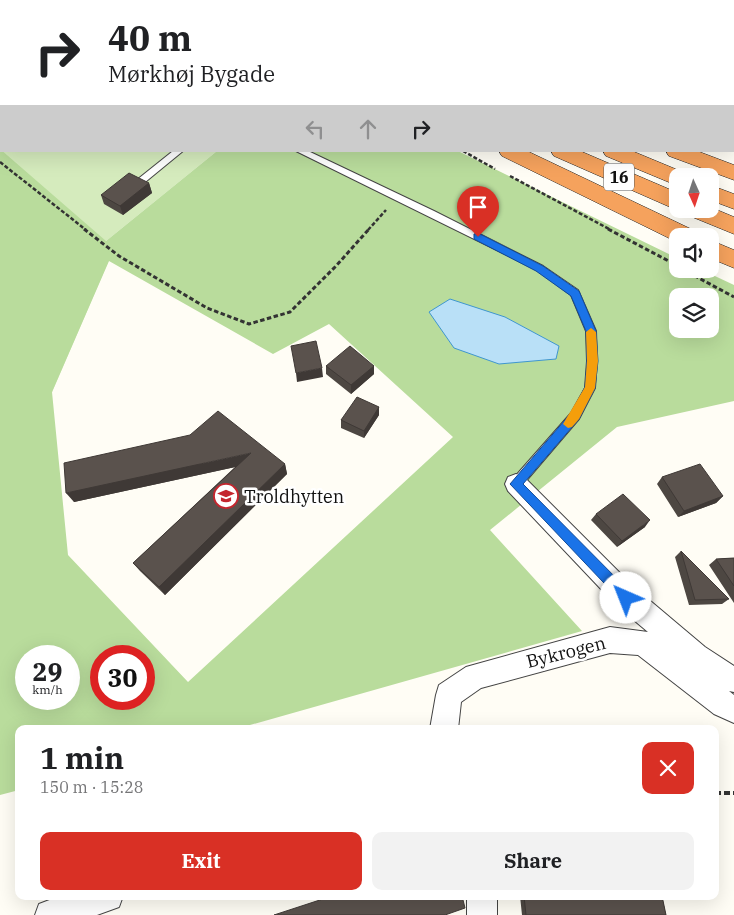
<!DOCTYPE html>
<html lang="en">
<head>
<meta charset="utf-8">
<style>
	body { margin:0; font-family:"IBM Plex Serif",serif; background:#f2f2f2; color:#202124; height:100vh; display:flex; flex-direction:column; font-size:19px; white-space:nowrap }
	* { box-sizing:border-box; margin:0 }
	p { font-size:16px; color:#757577 }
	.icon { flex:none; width:28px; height:28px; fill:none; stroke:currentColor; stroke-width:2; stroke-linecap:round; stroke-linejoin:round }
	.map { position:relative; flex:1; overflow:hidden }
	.panel { position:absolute; left:15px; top:725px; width:704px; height:175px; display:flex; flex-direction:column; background:#fff; border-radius:10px; box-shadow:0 5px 20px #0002 }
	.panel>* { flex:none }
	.banner { position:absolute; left:0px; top:0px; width:735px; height:152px; box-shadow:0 5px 20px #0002; background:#fff; color:#202124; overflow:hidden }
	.needle { width:32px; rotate:177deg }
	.buttons { position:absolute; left:669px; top:168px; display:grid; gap:10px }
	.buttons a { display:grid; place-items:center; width:50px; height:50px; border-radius:10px; background:#fff; box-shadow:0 5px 20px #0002; font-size:25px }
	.speed { position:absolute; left:15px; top:645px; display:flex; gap:10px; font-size:25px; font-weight:700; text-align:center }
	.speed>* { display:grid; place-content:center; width:65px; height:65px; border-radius:50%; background:#fff; box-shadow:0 5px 20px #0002; line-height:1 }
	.speed small { font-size:12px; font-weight:400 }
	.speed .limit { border:8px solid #d22; background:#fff; color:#111 }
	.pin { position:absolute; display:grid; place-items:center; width:42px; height:42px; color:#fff; margin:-51px -21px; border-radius:50% 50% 50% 0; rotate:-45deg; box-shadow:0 0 5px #0007 }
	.pin .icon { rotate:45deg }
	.me { position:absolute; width:55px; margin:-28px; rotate:316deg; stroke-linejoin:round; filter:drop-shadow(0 0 4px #0008) }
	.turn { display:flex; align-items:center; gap:18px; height:105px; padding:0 25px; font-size:22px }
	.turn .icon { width:65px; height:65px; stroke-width:2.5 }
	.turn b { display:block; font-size:35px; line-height:42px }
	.lanes { display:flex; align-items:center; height:48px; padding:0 25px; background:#0003; justify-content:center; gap:25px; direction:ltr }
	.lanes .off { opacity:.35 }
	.round { display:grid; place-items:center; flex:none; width:52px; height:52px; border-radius:10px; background:#f2f2f2 }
	.headline { display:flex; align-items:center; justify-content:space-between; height:85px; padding:0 25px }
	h1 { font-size:30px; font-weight:700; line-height:38px }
	.cta { display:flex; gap:10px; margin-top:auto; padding:10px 25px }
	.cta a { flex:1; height:58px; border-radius:10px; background:#d93025; color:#fff; font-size:20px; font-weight:700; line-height:58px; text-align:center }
	.cta a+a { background:#f2f2f2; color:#202124 }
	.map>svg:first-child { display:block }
	.green { fill:#d5ebbd }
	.forest { fill:#b9dc9c; fill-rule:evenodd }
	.water { fill:#b9e0f7; stroke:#3f96cf }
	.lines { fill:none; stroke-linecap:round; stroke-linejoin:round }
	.lane-casing { stroke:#444; stroke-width:2 }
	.street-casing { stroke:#444; stroke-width:2 }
	.highway-casing { stroke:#222; stroke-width:1 }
	.path-far2 { stroke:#333; stroke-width:2.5; stroke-dasharray:4 2; stroke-linecap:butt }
	.path-far1 { stroke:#333; stroke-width:3; stroke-dasharray:4.5 2.5; stroke-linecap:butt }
	.path { stroke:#333; stroke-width:4; stroke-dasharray:6 3; stroke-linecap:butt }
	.lane { fill:#fff; fill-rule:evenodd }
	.street { fill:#fff; fill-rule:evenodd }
	.highway { fill:#f5a25d; fill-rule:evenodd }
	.wall { fill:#4d4742 }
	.shaded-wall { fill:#3f3936 }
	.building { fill:#5a524d; stroke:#3f3936 }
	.route { fill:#1a73e8; stroke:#114b97 }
	.slow { fill:#f59e0b }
	.labels { text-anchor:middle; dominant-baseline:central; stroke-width:5; stroke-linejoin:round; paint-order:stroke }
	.shield { fill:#fff; stroke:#585858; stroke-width:1 }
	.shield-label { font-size:16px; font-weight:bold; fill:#111 }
	.poi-label { font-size:18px; fill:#111; stroke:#fff; text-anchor:start }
	.street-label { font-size:18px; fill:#111; stroke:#fff }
</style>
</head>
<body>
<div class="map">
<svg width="734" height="915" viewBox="0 0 734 915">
	<rect width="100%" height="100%" fill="#fffdf5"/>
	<!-- green -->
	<path class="green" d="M0,0l18,1h-17v150h216l-111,90 3,19 -109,253z"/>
	<!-- forest -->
	<path class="forest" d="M0,149l106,92 111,-90h241l219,107 1,11h22l34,16v116l-117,26 -127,103 92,101 -346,98h-217v61l-19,5zM109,261l164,93 56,-30 124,113 -265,245 -120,-127 -16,-163zM678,296h32v33h-32zM26,656h43v43h-43zM101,656h43v43h-43z"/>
	<!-- water -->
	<path class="water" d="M450,299l55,18 54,29 -3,13 -57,5 -45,-16 -25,-36z"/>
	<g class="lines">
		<defs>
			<path id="lane" d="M173,151h10l-39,32h-6v-4z
				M296,151h12l126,60 109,55 35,24 18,41 1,30 -2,27 -16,31 -59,69 -4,1 -4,-1 -2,-4 2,-4 59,-67 14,-25 2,-27 -1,-30 -15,-36 -34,-25z"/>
			<path id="street" d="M476,0h17l1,1h-17z
				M516,474l8,3 111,111 70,59 29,19v26l-5,-1 5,4v28l-20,-9 -76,-59 -28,-2 -129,35 -20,14 -3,27h-28l6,-34 3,-10 27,-18 144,-40 38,5 -31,-26 -109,-115 -3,-7 3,-7z
				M60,896h63l-4,11 -22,8h-62l4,-11z
				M467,896h30v19h-30z"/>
			<path id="highway" d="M204,0h20l1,1h-20z
				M246,0h20l1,1h-20z
				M272,0h20l1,1h-20z
				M499,151h28l166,79 3,6h-18l-1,6 -175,-86z
				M551,151h29l98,42v16h2l-10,-2 -116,-51z
				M603,151h29l53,22 3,3h-10v9l-7,-2 -65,-27z
				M666,151h31l37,14v15l-65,-24z
				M710,185l24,9v15l-24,-9z
				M710,207l24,10v17l-49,-20 -3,-5z
				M710,240l24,10v18l-24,-10z"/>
		</defs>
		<!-- lane casing -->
		<use href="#lane" class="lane-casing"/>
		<!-- street casing -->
		<use href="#street" class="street-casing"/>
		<!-- highway casing -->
		<use href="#highway" class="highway-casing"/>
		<!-- path-far2 -->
		<path class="path-far2" d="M164,0l3,1
			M312,0l3,1
			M463,151l32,18
			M0,162l86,68
			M510,176l101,54
			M368,230l18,-20"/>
		<!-- path-far1 -->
		<path class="path-far1" d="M84,229l35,27 88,52 42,16 41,-12 46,-46 33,-37
			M608,229l70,37
			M682,269l52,28"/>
		<!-- path -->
		<path class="path" d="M715,793h19"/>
		<!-- lane -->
		<use href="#lane" class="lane"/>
		<!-- street -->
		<use href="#street" class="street"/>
		<!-- highway -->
		<use href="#highway" class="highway"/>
	</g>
	<!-- wall -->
	<path class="wall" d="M503,0h221l-1,1h-217z
		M149,183l3,10 -29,22 -19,-11 -3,-9z
		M326,366h48v8l-23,20 -25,-20z
		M379,407v8l-15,23 -23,-10v-8z
		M64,463l221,1 2,10 -122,121 -25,-24 -7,-8 102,-96 -161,35z
		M662,477l61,19 -7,7 -38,14 -21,-33z
		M596,514l49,13 -28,20 -26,-27z
		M681,551l48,48 -7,5 -33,1 -14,-48z
		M734,558v45l-25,-38 7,-6z
		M520,896h142l4,19h-144z"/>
	<!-- shaded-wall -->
	<path class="shaded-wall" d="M715,0h9l-1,1h-9z
		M149,183l3,10 -29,22 -3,-9z
		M374,366v8l-23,20v-9z
		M322,368l1,9 -26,5 -1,-9z
		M379,407v8l-15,23v-7z
		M251,453l3,10 -180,39 -8,-9z
		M285,464l2,10 -122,121 -6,-8z
		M723,496l-7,7 -38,14 6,-6z
		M650,520l-5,7 -28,20 5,-6z"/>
	<!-- building -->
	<path class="building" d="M557,0h158l-1,1h-154z
		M129,173l20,10 -29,23 -19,-11z
		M316,341l6,27 -26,5 -5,-27z
		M350,346l24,20 -23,19 -25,-19z
		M357,397l22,10 -15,24 -23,-11z
		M218,411l67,53 -126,123 -26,-24 118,-110 -185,40 -2,-30 126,-28z
		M700,464l23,32 -39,15 -22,-34z
		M623,494l27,26 -28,21 -26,-27z
		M681,551l48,48 -34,1z
		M734,558v28l-18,-27z
		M19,839v52h-2l-1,-51z
		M332,896h130l3,12 -20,7h-171z
		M524,896h138l4,19h-140z"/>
	<!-- route -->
	<path class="route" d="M478,233l65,33 36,25 17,40 2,30 -3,27 -16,31 -56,65 108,109 2,5 -2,4 -5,2 -4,-2 -112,-118 61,-71 14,-26 2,-26 -1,-30 -15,-35 -35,-25 -62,-32v-5z"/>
	<!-- slow -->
	<path class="slow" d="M591,328l5,4 2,29 -3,27 -16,31 -7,8 -4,1 -5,-4 22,-37 2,-26 -1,-29z"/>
	<!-- icons -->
	<defs>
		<symbol id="school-ring" viewBox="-11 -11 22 22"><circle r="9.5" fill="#fff" stroke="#c4262e" stroke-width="1.5"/><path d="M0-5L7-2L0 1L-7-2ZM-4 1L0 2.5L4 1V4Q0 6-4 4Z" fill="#c4262e"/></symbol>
	</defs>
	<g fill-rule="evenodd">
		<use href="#school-ring" x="212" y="482" width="28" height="28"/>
	</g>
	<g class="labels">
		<!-- shield labels -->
		<rect class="shield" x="604" y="163.5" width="30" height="27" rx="4"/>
		<g class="shield-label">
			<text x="619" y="177">16</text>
		</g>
		<!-- poi labels -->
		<g class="poi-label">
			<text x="244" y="496">Troldhytten</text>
		</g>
		<!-- street labels -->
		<g class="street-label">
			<text transform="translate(566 652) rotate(-14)">Bykrogen</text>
		</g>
	</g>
</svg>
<div class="buttons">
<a><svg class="needle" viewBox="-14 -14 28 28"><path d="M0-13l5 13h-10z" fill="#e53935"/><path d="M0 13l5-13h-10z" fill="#757577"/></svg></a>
<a><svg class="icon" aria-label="sound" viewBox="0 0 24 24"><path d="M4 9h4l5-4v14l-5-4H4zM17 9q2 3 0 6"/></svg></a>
<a><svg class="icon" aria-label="layers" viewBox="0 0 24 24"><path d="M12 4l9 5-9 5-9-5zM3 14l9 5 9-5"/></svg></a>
</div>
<div class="speed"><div>29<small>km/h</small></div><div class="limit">30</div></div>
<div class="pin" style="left:478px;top:237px;background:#d93025"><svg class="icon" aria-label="arrive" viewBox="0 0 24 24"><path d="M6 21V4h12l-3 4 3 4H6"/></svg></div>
<svg class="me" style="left:626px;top:598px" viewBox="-20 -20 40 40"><circle r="19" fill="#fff"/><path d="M0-13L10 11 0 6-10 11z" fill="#1a73e8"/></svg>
<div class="banner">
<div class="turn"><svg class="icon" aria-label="right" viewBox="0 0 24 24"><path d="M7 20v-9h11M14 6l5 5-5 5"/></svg><div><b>40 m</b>Mørkhøj Bygade</div></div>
<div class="lanes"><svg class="icon off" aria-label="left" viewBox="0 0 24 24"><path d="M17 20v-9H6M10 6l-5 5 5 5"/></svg><svg class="icon off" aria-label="ahead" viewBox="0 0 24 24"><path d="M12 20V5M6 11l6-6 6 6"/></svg><svg class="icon" aria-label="right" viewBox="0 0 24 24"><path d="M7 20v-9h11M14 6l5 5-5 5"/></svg></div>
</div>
<section class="panel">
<div class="headline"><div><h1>1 min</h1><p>150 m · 15:28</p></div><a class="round" style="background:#d93025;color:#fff"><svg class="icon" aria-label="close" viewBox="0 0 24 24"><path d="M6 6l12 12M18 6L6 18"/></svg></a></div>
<div class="cta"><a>Exit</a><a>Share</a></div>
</section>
</div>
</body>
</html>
